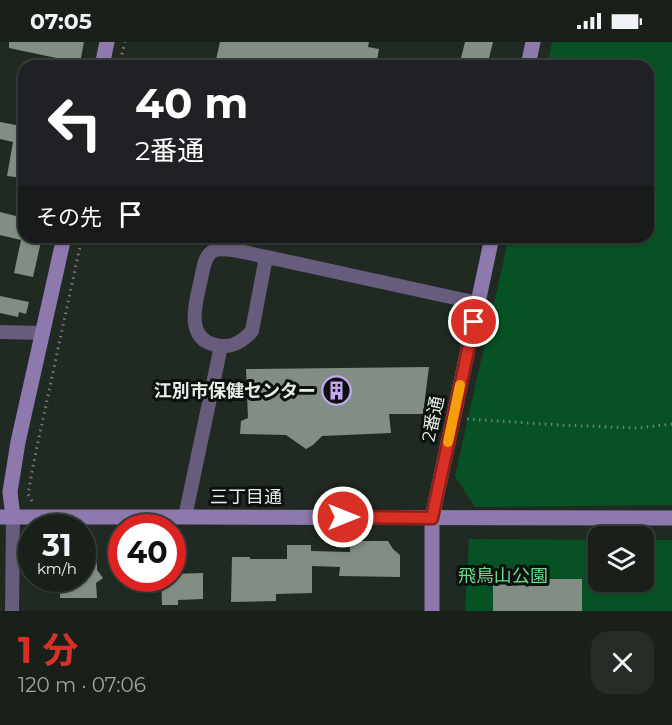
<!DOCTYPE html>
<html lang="ja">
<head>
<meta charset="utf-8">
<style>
	body { margin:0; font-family:Montserrat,"Noto Sans JP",sans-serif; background:#262d27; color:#f1f3f6; height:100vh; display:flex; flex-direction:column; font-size:22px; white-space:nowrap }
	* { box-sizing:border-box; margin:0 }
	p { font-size:20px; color:#9fa3a2 }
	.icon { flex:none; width:33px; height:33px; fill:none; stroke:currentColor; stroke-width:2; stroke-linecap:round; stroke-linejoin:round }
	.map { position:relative; height:569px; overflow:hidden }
	.details { display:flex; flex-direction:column; background:#19201a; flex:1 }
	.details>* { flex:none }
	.hud { position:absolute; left:18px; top:18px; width:636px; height:183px; border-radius:18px; box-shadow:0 2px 4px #0004,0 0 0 2px #373e39; background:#202124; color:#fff; overflow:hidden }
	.fabs { position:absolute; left:588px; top:484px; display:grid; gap:12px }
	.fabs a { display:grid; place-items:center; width:66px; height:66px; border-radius:12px; background:#19201a; box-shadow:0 2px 4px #0004,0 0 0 2px #373e39; font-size:30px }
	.speed { position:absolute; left:18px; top:472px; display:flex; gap:12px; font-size:30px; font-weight:700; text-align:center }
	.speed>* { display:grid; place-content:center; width:78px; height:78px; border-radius:50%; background:#19201a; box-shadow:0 2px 4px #0004,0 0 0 2px #373e39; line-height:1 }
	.speed small { font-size:15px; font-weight:400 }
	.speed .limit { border:9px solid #d22; background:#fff; color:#111 }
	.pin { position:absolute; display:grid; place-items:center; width:51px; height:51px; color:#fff; margin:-26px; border:3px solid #fff; border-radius:50%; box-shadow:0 2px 6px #0007 }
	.me { position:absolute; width:66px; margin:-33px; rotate:90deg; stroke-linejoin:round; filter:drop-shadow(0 0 4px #0008) }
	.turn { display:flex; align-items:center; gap:21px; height:126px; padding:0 18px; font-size:27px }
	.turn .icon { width:78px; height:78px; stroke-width:2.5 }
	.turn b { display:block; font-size:42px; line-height:51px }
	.then { display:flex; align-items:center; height:57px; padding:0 18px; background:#0003; gap:12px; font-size:22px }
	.round { display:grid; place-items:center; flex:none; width:63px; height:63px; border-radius:18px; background:#262d27 }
	.head { display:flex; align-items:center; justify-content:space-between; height:102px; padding:0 18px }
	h1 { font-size:36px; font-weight:700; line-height:45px; color:#d93025 }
	.status { display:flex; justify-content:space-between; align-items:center; height:42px; padding:0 30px; background:#19201a; direction:ltr }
	.status svg { height:16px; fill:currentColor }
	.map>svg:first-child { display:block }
	.green { fill:#065224 }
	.building { fill:#828d84 }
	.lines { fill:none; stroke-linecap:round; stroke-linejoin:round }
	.path { stroke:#757d76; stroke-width:3; stroke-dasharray:1.5 4.5; stroke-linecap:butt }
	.street { stroke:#685c7d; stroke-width:14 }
	.secondary { stroke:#8d79ae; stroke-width:15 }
	.route-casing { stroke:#8d1f18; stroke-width:15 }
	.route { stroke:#d93025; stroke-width:10 }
	.slow { stroke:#f59e0b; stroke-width:10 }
	.labels { text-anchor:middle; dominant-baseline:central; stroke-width:6; stroke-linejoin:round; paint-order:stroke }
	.poi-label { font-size:18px; font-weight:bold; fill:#e5ece6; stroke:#0d110e; text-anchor:end }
	.street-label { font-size:18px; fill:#e5ece6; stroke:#0d110e }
	.park-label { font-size:18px; fill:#6ed98a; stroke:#0d110e }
</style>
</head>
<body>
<div class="status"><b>07:05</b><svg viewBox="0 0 49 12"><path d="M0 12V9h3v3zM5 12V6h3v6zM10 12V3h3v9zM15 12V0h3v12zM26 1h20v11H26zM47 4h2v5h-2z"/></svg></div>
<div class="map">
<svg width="672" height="569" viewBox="0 0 672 569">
	<rect width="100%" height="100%" fill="#212a22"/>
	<!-- green -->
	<path class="green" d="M552,0h120v463l-197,2 -20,-31 54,-239h139v-171h-101z
		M469,497l129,1v42h46v-42h28v71h-207z"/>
	<!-- building -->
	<path class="building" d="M9,0h75l-4,21 -71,-15z
		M220,0h149l-1,5 11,2 -3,17h-150l-11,-2z
		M465,0h28l-6,24h-28z
		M17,74l7,1v61l-17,-2 6,-34 -13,-3v-17l16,3z
		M0,170l24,6v19h18l-9,40 -19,-4 7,-33 -21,-5z
		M0,254l29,6 -3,12 -7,-2 -1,5 -18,-4z
		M429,325l-6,47h-34l2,19 -69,3 -9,9 -7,4 -20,-14 -46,-1 1,-13 7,-3 -2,-49z
		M350,499h38l5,8 7,6v22l-61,-1 1,-9 -28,-1v27l-36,1v7l-45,1 1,-45h18v2h37v-14h24v6l39,1z
		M82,511h15v17l6,8 -7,5 1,15h-37v-19h22z
		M203,531v26l-25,1v5h-16l-1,-26h11v-5z
		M493,537h89v32h-89z"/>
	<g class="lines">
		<!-- path -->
		<path class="path" d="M119,24l6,-24
			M467,377l92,6 79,3 34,-4
			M32,459l-4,-7 6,-33 48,-224"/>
		<!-- street -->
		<path class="street" d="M266,215l-14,74c-10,11 -21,18 -36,14 -32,-6 -20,-44 -15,-66 2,-9 3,-23 12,-28 11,-6 41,4 54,6 70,15 140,30 211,46
			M0,290l43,1
			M185,475l36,-171
			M12,569l1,-94"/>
		<!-- secondary -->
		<path class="secondary" d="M102,24l5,-24
			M528,24l5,-24
			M0,475h185l487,1
			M13,475l-3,-25 8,-50 46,-205
			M432,569v-93l60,-281"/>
	</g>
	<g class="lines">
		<defs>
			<path id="route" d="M343,475l89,1 42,-196"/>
		</defs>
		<!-- route casing -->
		<use href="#route" class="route-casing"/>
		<!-- route -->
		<use href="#route" class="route"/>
		<!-- slow -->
		<path class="slow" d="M448,400l12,-57"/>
	</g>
	<!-- icons -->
	<defs>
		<symbol id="building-ring" viewBox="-11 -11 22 22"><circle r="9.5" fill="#0d110e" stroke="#c3a7f2" stroke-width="1.5"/><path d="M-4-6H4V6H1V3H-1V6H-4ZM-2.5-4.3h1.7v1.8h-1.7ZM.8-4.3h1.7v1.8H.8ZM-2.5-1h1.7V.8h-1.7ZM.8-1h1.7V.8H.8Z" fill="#c3a7f2"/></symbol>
	</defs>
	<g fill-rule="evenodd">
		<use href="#building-ring" x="320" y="332" width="33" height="33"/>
	</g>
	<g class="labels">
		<!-- poi labels -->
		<g class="poi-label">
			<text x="316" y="349">江別市保健センター</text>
		</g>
		<!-- street labels -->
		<g class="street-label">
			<text transform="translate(433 377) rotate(-78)">2番通</text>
			<text x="246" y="455">三丁目通</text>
		</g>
		<!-- park labels -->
		<g class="park-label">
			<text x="503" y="534">飛鳥山公園</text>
		</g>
	</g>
</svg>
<div class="fabs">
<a><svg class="icon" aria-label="layers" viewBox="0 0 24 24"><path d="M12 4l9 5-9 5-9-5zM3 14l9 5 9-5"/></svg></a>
</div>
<div class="speed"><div>31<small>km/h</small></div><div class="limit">40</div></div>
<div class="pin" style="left:474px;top:280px;background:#d93025"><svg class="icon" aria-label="arrive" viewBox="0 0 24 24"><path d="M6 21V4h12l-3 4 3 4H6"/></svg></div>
<svg class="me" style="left:343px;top:475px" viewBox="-20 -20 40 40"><circle r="17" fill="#d93025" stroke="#fff" stroke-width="3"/><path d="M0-11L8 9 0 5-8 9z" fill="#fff"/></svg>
<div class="hud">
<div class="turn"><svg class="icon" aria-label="left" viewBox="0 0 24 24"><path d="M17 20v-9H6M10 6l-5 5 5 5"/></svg><div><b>40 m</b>2番通</div></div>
<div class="then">その先<svg class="icon" aria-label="arrive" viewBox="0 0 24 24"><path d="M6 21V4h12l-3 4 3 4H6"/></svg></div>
</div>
</div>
<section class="details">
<div class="head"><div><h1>1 分</h1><p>120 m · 07:06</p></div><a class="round"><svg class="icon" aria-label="close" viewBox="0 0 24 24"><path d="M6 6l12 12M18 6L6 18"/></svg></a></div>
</section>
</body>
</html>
